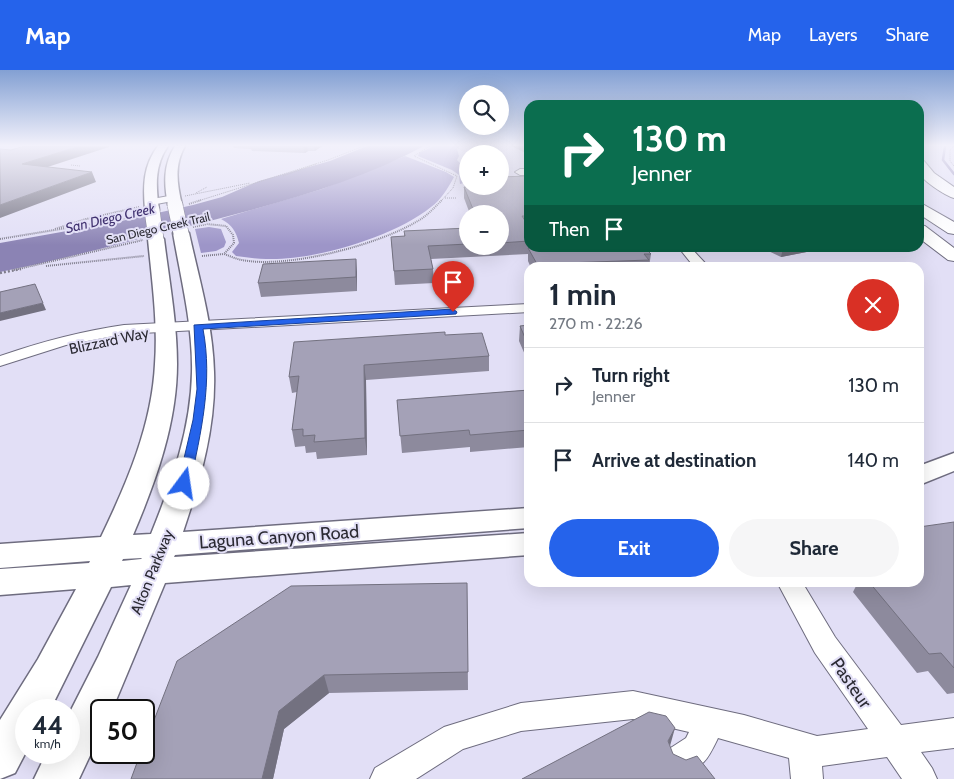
<!DOCTYPE html>
<html lang="en">
<head>
<meta charset="utf-8">
<style>
	body { margin:0; font-family:Cabin,sans-serif; background:#f6f6f7; color:#1f2937; height:100vh; display:flex; flex-direction:column; font-size:19px; white-space:nowrap }
	* { box-sizing:border-box; margin:0 }
	p { font-size:16px; color:#747a83 }
	.icon { flex:none; width:28px; height:28px; fill:none; stroke:currentColor; stroke-width:2; stroke-linecap:round; stroke-linejoin:round }
	.map { position:relative; flex:1; overflow:hidden }
	.side { position:absolute; left:524px; top:192px; width:400px; height:325px; display:flex; flex-direction:column; background:#fff; border-radius:15px; box-shadow:0 5px 20px #0002 }
	.side>* { flex:none }
	.banner { position:absolute; left:524px; top:30px; width:400px; height:152px; border-radius:15px; box-shadow:0 5px 20px #0002; background:#0b6e4f; color:#fff; overflow:hidden }
	.tools { position:absolute; left:459px; top:15px; display:grid; gap:10px }
	.tools a { display:grid; place-items:center; width:50px; height:50px; border-radius:50%; background:#fff; box-shadow:0 5px 20px #0002; font-size:25px }
	.speed { position:absolute; left:15px; top:629px; display:flex; gap:10px; font-size:25px; font-weight:700; text-align:center }
	.speed>* { display:grid; place-content:center; width:65px; height:65px; border-radius:50%; background:#fff; box-shadow:0 5px 20px #0002; line-height:1 }
	.speed small { font-size:12px; font-weight:400 }
	.speed .limit { border:2px solid #111; border-radius:8px; background:#fff; color:#111 }
	.pin { position:absolute; display:grid; place-items:center; width:42px; height:42px; color:#fff; margin:-51px -21px; border-radius:50% 50% 50% 0; rotate:-45deg; box-shadow:0 0 5px #0007 }
	.pin .icon { rotate:45deg }
	.me { position:absolute; width:55px; margin:-28px; rotate:14deg; stroke-linejoin:round; filter:drop-shadow(0 0 4px #0008) }
	.turn { display:flex; align-items:center; gap:18px; height:105px; padding:0 25px; font-size:22px }
	.turn .icon { width:65px; height:65px; stroke-width:2.5 }
	.turn b { display:block; font-size:35px; line-height:42px }
	.then { display:flex; align-items:center; height:48px; padding:0 25px; background:#0003; gap:10px; font-size:19px }
	.round { display:grid; place-items:center; flex:none; width:52px; height:52px; border-radius:26px; background:#f6f6f7 }
	.overview { display:flex; align-items:center; justify-content:space-between; height:85px; padding:0 25px }
	h1 { font-size:30px; font-weight:700; line-height:38px }
	.cta { display:flex; gap:10px; margin-top:auto; padding:10px 25px }
	.cta a { flex:1; height:58px; border-radius:30px; background:#2563eb; color:#fff; font-size:20px; font-weight:700; line-height:58px; text-align:center }
	.cta a+a { background:#f6f6f7; color:#1f2937 }
	ul { padding:0; list-style:none }
	li { display:flex; align-items:center; gap:15px; height:75px; padding:0 25px; border-top:1px solid #e0e1e3 }
	li div { flex:1 }
	li b { display:block; font-size:19px }
	li em { font-style:normal }
	header { display:flex; align-items:center; gap:30px; box-sizing:border-box; height:70px; padding:0 25px; background:#2563eb; color:#fff }
	header strong { font-size:24px }
	nav { display:flex; gap:28px; margin-inline-start:auto; font-size:18px }
	.map>svg:first-child { display:block }
	.forest { fill:#9d95c8 }
	.water { fill:#8b83b4 }
	.lines { fill:none; stroke-linecap:round; stroke-linejoin:round }
	.stream { stroke:#8b83b4; stroke-width:2.5 }
	.minor-casing { stroke:#6e6c7f; stroke-width:2 }
	.major-casing { stroke:#6e6c7f; stroke-width:3 }
	.highway-casing { stroke:#6e6c7f; stroke-width:2 }
	.path-far2 { stroke:#7f7d8c; stroke-width:1; stroke-dasharray:1 1; stroke-linecap:butt }
	.path-far1 { stroke:#7f7d8c; stroke-width:2; stroke-dasharray:1 1; stroke-linecap:butt }
	.path { stroke:#7f7d8c; stroke-width:2.5; stroke-dasharray:2 2; stroke-linecap:butt }
	.minor { fill:#fff; fill-rule:evenodd }
	.major { fill:#fff; fill-rule:evenodd }
	.highway { fill:#fff; fill-rule:evenodd }
	.major-bridge-casing { stroke:#6e6c7f; stroke-width:16; stroke-linecap:butt }
	.major-bridge { stroke:#fff; stroke-width:15 }
	.wall { fill:#8d8a9d }
	.shaded-wall { fill:#737180 }
	.building { fill:#a4a1b7; stroke:#737180 }
	.route { fill:#2563eb; stroke:#184099 }
	.labels { text-anchor:middle; dominant-baseline:central; stroke-width:4; stroke-linejoin:round; paint-order:stroke }
	.far-street-label { font-size:12px; fill:#2b2a33; stroke:#e2dff6 }
	.far-water-label { font-size:14px; font-style:italic; fill:#413270; stroke:#e2dff6 }
	.street-label { font-size:15px; fill:#2b2a33; stroke:#e2dff6 }
	.near-street-label { font-size:18px; fill:#2b2a33; stroke:#e2dff6 }
</style>
</head>
<body>
<header>
<strong>Map</strong>
<nav><a>Map</a><a>Layers</a><a>Share</a></nav>
</header>
<div class="map">
<svg width="954" height="709" viewBox="0 0 954 709">
	<rect width="100%" height="100%" fill="#e2dff6"/>
	<!-- forest -->
	<path class="forest" d="M434,76h26l-3,3 2,7 -2,4 10,10v12l-7,2 -1,-9 -7,-5 -34,-14 1,-3z
		M405,86l41,16 8,5c-6,11 -13,23 -23,30 -37,30 -118,54 -165,52 -10,0 -20,-2 -30,-3l-4,-4 7,-9c-3,-12 -7,-18 -18,-24l101,-30z
		M209,157l12,2 5,13 -2,5 -8,4 -15,2 -6,-24z"/>
	<!-- water -->
	<path class="water" d="M367,76h57c-76,41 -164,62 -247,83 -59,15 -117,31 -177,43v-29l117,-21 76,-17 29,-8 37,-16 71,-20z"/>
	<g class="lines">
		<!-- stream -->
		<path class="stream" d="M945,76l-2,14 11,14"/>
		<defs>
			<path id="minor" d="M529,99v6h-9l-5,-3 5,-3z
				M174,125l4,1v4l-27,5 -5,-3 1,-2z
				M679,178h12l14,15h36l6,4 -52,1z
				M529,234v8l-405,22 -58,11 -66,21v-10c41,-14 82,-25 124,-31z
				M777,512h25l33,55 66,88 53,-7v30l-33,4 11,16 5,11h-35l-15,-22 -65,9 1,13h-32l-2,-21 -71,-20c-11,23 -14,28 -38,38l-11,-5 -5,-11 5,-11 17,-11 3,-6 -56,-13 -112,12 -58,18 -47,30h-46l5,-11 69,-41 77,-24 112,-12 111,24 73,21 51,-7 -53,-76z"/>
			<path id="major" d="M158,76h10c-14,20 -12,41 -9,64l-7,4 -7,-4c-2,-24 -2,-44 13,-64z
				M175,76h10c-11,19 -8,38 -3,59l-7,4 -7,-4c-4,-21 -5,-40 7,-59z
				M181,158l5,2 3,3c10,46 24,92 25,139 2,55 -14,109 -31,160l346,-24v20l-354,27 -1,2 355,-24v22l-364,28 -53,127h-11v22l-22,47h-45l13,-27h22v-38l29,-57 33,-72 -20,2 -61,123h-24v42l-11,21 -15,6v-59l38,-61 38,-70 -76,6v-26l89,-6 1,-2 -90,7v-24l101,-7c26,-54 51,-112 54,-173 3,-42 -3,-83 -7,-125l3,-3h10l3,3c5,41 13,83 13,125 0,59 -21,117 -44,171l18,-1c21,-52 40,-105 41,-162 1,-46 -11,-93 -19,-139l3,-3zM142,488l-1,1 -19,2 1,-2z
				M954,383v18l-35,14v-19z"/>
			<path id="highway" d="M919,90l5,1 10,12 20,14v11c-8,-2 -33,-18 -35,-26 -1,-3 0,-9 0,-12z
				M919,132l35,20v12l-6,-1 -29,-19z
				M919,155l6,1 29,22v13l-6,-1 -29,-22z"/>
		</defs>
		<!-- minor casing -->
		<use href="#minor" class="minor-casing"/>
		<!-- major casing -->
		<use href="#major" class="major-casing"/>
		<!-- highway casing -->
		<use href="#highway" class="highway-casing"/>
		<!-- path-far2 -->
		<path class="path-far2" d="M430,76l-16,10 43,20 -4,12 -12,13
			M954,76l-4,4v11l4,5
			M71,95l9,1
			M283,106l33,-12
			M196,123l11,-6
			M185,126l65,-13
			M445,128h12
			M198,131l130,-41 36,-14"/>
		<!-- path-far1 -->
		<path class="path-far1" d="M189,134l12,-4
			M193,157l14,-3 19,2 7,9 1,8 -10,11c6,2 12,5 18,6 45,9 135,-15 174,-38 10,-5 18,-14 26,-22
			M55,159l31,-10 53,-12
			M0,169l139,-23
			M202,186l22,-2
			M46,196l98,-10
			M14,200l129,-30"/>
		<!-- path -->
		<path class="path" d="M0,203l21,-4"/>
		<!-- minor -->
		<use href="#minor" class="minor"/>
		<!-- major -->
		<use href="#major" class="major"/>
		<!-- highway -->
		<use href="#highway" class="highway"/>
		<defs>
			<path id="major-bridge" d="M175,135l6,28
				M152,140l4,29"/>
		</defs>
		<!-- major-bridge casing -->
		<use href="#major-bridge" class="major-bridge-casing"/>
		<!-- major-bridge -->
		<use href="#major-bridge" class="major-bridge"/>
	</g>
	<!-- wall -->
	<path class="wall" d="M233,76h89l-7,5h-7l-3,2 -53,-2 -1,-2 -17,-1z
		M512,76h17v9z
		M529,106v72l122,6 -2,13 -118,1 -3,-7v-7l-97,5 2,10 1,14 -39,2 -4,-48 13,-1v-5l64,-3v18h32v-32h-30l-6,-16v-11l36,-1v-9z
		M762,178h65l-46,9z
		M357,202v19l-96,6 -3,-14z
		M529,255v39l-10,-23 1,-15z
		M445,265l44,21v15l-123,9 1,75 -50,4 -1,-7 -10,1 -1,-7 -10,1 -3,-17 5,-38 -5,1 -3,-16z
		M529,320v57l-59,5v-5l-68,6 -5,-53z
		M954,452v171l-7,1 -19,-23 -11,2 -64,-81 4,-8 -1,-2h63z
		M467,513l1,107 -139,3 -45,36 -11,50h-142z"/>
	<!-- shaded-wall -->
	<path class="shaded-wall" d="M80,76h29v1l-83,27 -4,-10z
		M303,76h4l1,5 -3,2z
		M314,76h8l-7,5z
		M92,102l4,10 -96,36v-13z
		M783,178h44l-46,9z
		M356,189l1,13v19l-1,-14z
		M43,233l3,7 -46,11v-8z
		M364,295l2,15 1,75 -2,-17z
		M324,605l5,18 -45,36 -11,50h-11l17,-68z
		M675,658l-5,18 -2,-5z"/>
	<!-- building -->
	<path class="building" d="M25,76h55l-58,18 70,8 -92,33v-56l11,1z
		M529,106v40h-7l7,11v14l-29,2v-29h-25l-11,-27 36,-1v-7h2l-2,-1v-1z
		M468,158v16l-40,2 5,23 -39,2 -3,-34 14,-1 -1,-5z
		M528,178h117l6,6h-7l5,6 -112,4z
		M356,189v18l-98,6 5,-19z
		M35,214l8,19 -43,10v-21z
		M529,255v22l-9,-21z
		M445,262v3l37,-2 7,23 -125,9 1,73 -51,4 1,-7 -12,1v-7l-11,1 7,-54 -10,1 5,-35z
		M529,320v40l-59,5 -1,-5 -69,6 -3,-36z
		M954,452v146l-13,-15 -12,1 -60,-72h50v-55z
		M467,513l1,89 -144,3 -45,36 -17,68h-131l10,-27h3v-6l33,-85 114,-75z
		M649,642l17,4 9,12 -7,13 5,13 13,6 11,-4 18,23h-193z"/>
	<!-- sky -->
	<linearGradient id="sky" x2="0" y2="1"><stop stop-color="#83a0d3"/><stop offset="0.43" stop-color="#f2f1fb"/><stop offset="1" stop-color="#f2f1fb" stop-opacity="0"/></linearGradient>
	<rect width="954" height="175" fill="url(#sky)"/>
	<!-- route -->
	<path class="route" d="M453,239l4,3 -1,2 -253,15c10,53 -2,103 -13,155l-6,4 -5,-1 -1,-3 15,-64 4,-31 -3,-64z"/>
	<g class="labels">
		<!-- far-street labels -->
		<g class="far-street-label">
			<text transform="translate(158 158) rotate(-13)">San Diego Creek Trail</text>
		</g>
		<!-- far-water labels -->
		<g class="far-water-label">
			<text transform="translate(110 148) rotate(-13)">San Diego Creek</text>
		</g>
		<!-- street labels -->
		<g class="street-label">
			<text transform="translate(109 271) rotate(-12)">Blizzard Way</text>
			<text transform="translate(152 502) rotate(-68)">Alton Parkway</text>
		</g>
		<!-- near-street labels -->
		<g class="near-street-label">
			<text transform="translate(279 467) rotate(-4)">Laguna Canyon Road</text>
			<text transform="translate(851 613) rotate(55)">Pasteur</text>
		</g>
	</g>
</svg>
<div class="tools">
<a><svg class="icon" aria-label="search" viewBox="0 0 24 24"><circle cx="10" cy="10" r="6"/><path d="M15 15l6 6"/></svg></a>
<a>+</a>
<a>−</a>
</div>
<div class="speed"><div>44<small>km/h</small></div><div class="limit">50</div></div>
<div class="pin" style="left:453px;top:242px;background:#d93025"><svg class="icon" aria-label="arrive" viewBox="0 0 24 24"><path d="M6 21V4h12l-3 4 3 4H6"/></svg></div>
<svg class="me" style="left:184px;top:414px" viewBox="-20 -20 40 40"><circle r="19" fill="#fff"/><path d="M0-13L10 11 0 6-10 11z" fill="#2563eb"/></svg>
<div class="banner">
<div class="turn"><svg class="icon" aria-label="right" viewBox="0 0 24 24"><path d="M7 20v-9h11M14 6l5 5-5 5"/></svg><div><b>130 m</b>Jenner</div></div>
<div class="then">Then<svg class="icon" aria-label="arrive" viewBox="0 0 24 24"><path d="M6 21V4h12l-3 4 3 4H6"/></svg></div>
</div>
<section class="side">
<div class="overview"><div><h1>1 min</h1><p>270 m · 22:26</p></div><a class="round" style="background:#d93025;color:#fff"><svg class="icon" aria-label="close" viewBox="0 0 24 24"><path d="M6 6l12 12M18 6L6 18"/></svg></a></div>
<ul>
<li><svg class="icon" aria-label="right" viewBox="0 0 24 24"><path d="M7 20v-9h11M14 6l5 5-5 5"/></svg><div><b>Turn right</b><p>Jenner</p></div><em>130 m</em></li>
<li><svg class="icon" aria-label="arrive" viewBox="0 0 24 24"><path d="M6 21V4h12l-3 4 3 4H6"/></svg><div><b>Arrive at destination</b></div><em>140 m</em></li>
</ul>
<div class="cta"><a>Exit</a><a>Share</a></div>
</section>
</div>
</body>
</html>
